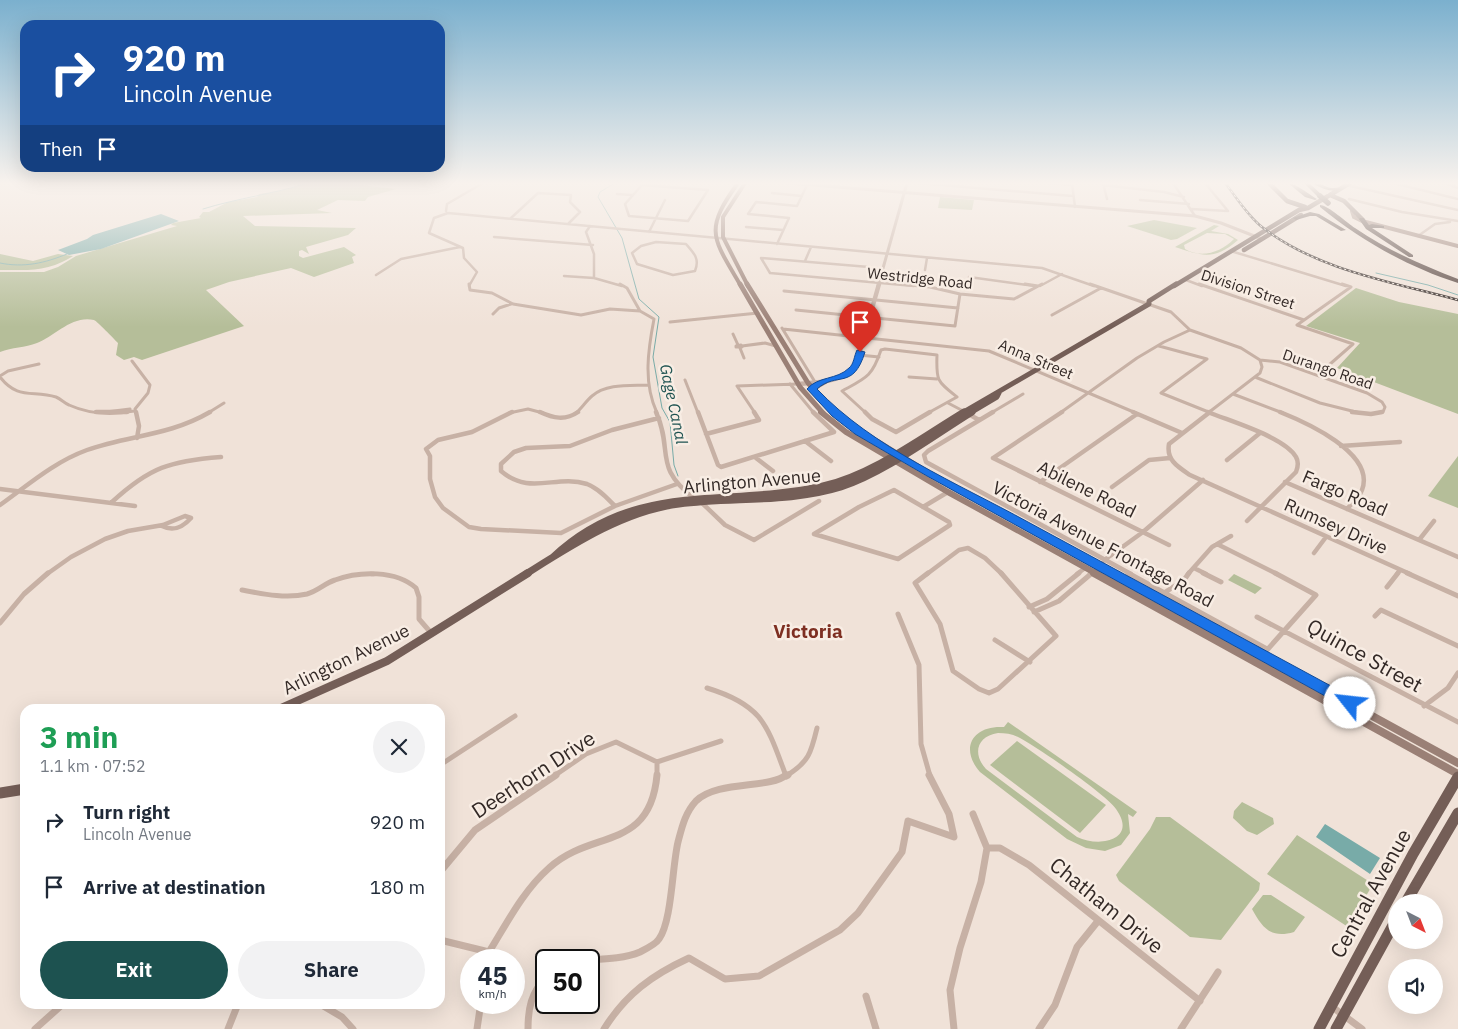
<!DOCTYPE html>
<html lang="en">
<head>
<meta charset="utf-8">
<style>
	body { margin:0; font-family:"IBM Plex Sans",sans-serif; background:#f2f2f3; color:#1f2937; height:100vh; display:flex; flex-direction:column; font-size:19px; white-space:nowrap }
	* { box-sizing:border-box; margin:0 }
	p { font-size:16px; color:#747a83 }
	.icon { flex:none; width:28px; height:28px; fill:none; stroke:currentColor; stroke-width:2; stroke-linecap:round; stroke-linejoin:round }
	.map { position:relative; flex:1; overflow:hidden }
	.side { position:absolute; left:20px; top:704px; width:425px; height:305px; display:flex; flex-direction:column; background:#fff; border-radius:15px; box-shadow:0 5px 20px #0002 }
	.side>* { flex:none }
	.hud { position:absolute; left:20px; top:20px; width:425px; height:152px; border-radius:15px; box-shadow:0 5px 20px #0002; background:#1a4fa0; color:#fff; overflow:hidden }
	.needle { width:32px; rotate:138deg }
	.controls { position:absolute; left:1388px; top:894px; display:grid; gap:10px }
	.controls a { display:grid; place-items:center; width:55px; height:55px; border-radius:50%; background:#fff; box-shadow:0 5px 20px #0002; font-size:25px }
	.speed { position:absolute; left:460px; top:949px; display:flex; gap:10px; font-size:25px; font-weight:700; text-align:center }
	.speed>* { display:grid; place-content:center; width:65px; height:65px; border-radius:50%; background:#fff; box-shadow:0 5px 20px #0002; line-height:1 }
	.speed small { font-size:12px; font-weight:400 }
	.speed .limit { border:2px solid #111; border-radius:8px; background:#fff; color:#111 }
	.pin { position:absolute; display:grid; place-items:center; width:42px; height:42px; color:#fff; margin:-51px -21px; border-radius:50% 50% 50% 0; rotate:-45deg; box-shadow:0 0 5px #0007 }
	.pin .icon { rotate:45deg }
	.me { position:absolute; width:55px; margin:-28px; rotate:299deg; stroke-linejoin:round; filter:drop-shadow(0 0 4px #0008) }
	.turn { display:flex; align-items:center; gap:18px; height:105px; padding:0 20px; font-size:22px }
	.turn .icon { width:65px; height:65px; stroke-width:2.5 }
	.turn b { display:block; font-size:35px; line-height:42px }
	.then { display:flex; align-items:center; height:48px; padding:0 20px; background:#0003; gap:10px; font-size:19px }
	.round { display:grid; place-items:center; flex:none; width:52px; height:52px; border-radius:26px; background:#f2f2f3 }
	.headline { display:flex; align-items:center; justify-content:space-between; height:85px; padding:0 20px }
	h1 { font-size:30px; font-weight:800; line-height:38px; color:#1e9e55 }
	.action { display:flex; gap:10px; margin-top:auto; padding:10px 20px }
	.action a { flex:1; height:58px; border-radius:30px; background:#1d5250; color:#fff; font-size:20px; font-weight:800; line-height:58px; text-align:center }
	.action a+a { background:#f2f2f3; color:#1f2937 }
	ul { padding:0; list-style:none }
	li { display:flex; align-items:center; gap:15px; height:65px; padding:0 20px }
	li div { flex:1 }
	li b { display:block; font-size:19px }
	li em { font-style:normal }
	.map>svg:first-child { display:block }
	.green { fill:#b5be99; fill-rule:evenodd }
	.water { fill:#78aba8 }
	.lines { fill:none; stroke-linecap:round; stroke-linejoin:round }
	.stream { stroke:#78aba8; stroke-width:1 }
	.minor-far4 { stroke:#c7b1a5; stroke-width:2.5 }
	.minor-far3 { stroke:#c7b1a5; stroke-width:3 }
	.minor-far2 { stroke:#c7b1a5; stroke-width:4.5 }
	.minor-far1 { stroke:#c7b1a5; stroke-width:5 }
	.minor { stroke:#c7b1a5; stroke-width:7 }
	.tertiary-far1 { stroke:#c7b1a5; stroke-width:3 }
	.tertiary { stroke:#c7b1a5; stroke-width:4.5 }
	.secondary-far3 { stroke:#9a8076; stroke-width:4 }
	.secondary-far2 { stroke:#9a8076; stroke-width:5 }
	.secondary-far1 { stroke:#9a8076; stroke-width:6 }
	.secondary { stroke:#9a8076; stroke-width:8 }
	.primary-far4 { stroke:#745e57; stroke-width:4.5 }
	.primary-far3 { stroke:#745e57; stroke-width:5 }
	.primary-far2 { stroke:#745e57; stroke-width:7 }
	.primary-far1 { stroke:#745e57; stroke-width:8 }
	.primary { stroke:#745e57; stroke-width:11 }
	.motorway { fill:#54423d; fill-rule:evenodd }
	.rail-casing { stroke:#332926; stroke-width:2.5 }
	.rail { stroke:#f8ede4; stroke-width:1; stroke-dasharray:2.5; stroke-linecap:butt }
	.motorway-bridge { stroke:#54423d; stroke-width:5.5 }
	.route { fill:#1a73e8; stroke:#114b97 }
	.labels { text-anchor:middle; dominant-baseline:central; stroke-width:5; stroke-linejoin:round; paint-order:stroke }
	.far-street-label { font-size:15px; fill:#332926; stroke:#f8ede4 }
	.far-water-label { font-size:16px; font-style:italic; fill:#1d5250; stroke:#f8ede4 }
	.street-label { font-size:18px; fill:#332926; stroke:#f8ede4 }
	.neighbourhood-label { font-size:19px; font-weight:bold; fill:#7e2f22; stroke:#f8ede4 }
	.near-street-label { font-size:21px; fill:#332926; stroke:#f8ede4 }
</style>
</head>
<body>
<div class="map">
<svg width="1458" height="1029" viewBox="0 0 1458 1029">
	<rect width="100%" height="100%" fill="#f0e2d8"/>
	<!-- green -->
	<path class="green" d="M303,183h39l54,6 -28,8 -3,4 -27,-1 -21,10 15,3 -89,3 12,10 101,2 -8,7 -42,12 3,7 -7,-4 -3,1v5l4,2 41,-11 12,8 -4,2 2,6 -40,14 -23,-9 -62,14 -23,8 38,36 -102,34 -8,-3 -10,3 -8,-5 2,-12c-4,-4 -21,-22 -24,-23 -22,-5 -39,16 -57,23 -12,5 -25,4 -37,9v-80h44l14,-5 18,-11 101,-30 -6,-1 2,-2 28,-5 -2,-1 4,-5h6l19,-10 29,-5 2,-3 30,-5z
		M940,197l34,3 -2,10 -34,-2z
		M1154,220l43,8 -20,11 -6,1 -44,-14z
		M1214,225l5,1 -8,5 17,3 10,6c-25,22 -37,15 -63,7zM1207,233l18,1 9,5c-13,13 -32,20 -49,10l-1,-4z
		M0,254l33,7 25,-7 15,2c-25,16 -44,14 -73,14z
		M1356,288l43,14 59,12v100l-121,-46 23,-25 -54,-17z
		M1458,456v52l-30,-12z
		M1234,574l28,14 -7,6 -27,-14z
		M1008,722l129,90 -4,5 -5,-3 2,19 -9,12 -16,6 -19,-3 -19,-9 -87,-67c-21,-24 -7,-47 24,-45zM998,733c8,0 15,1 22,5 17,9 87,57 96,71 22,31 -16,39 -39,28l-91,-68c-14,-15 -9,-33 12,-36z
		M1017,741l89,64 -26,28 -90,-68z
		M1242,802l31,16 1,6 -17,11 -10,-4 -14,-13 1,-7z
		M1156,817h14l90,66 -1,7 -38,50 -31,-3 -71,-56 -3,-6 34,-46z
		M1297,835l76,49 -25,43 -81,-53z
		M1263,895h8l34,22 -11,15c-24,7 -32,-5 -42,-23z"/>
	<!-- water -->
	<path class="water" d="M161,214l18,7 -78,28 -32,6 -11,-5 29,-11 6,-4z
		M1325,824l55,34 -10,16 -54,-37z"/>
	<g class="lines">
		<!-- stream -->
		<path class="stream" d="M615,183l-15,9 -2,5 24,41 17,61 20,18 -6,40 9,51 8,14 4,43 4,11
			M203,209c35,-11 71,-15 105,-26
			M0,263c24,5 45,0 67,-9
			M1376,273l52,12 30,10"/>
		<!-- minor-far4 -->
		<path class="minor-far4" d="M918,183l155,13
			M1050,183l22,2
			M1072,183l3,24
			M1103,183l4,16
			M1173,183l22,33
			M1205,183l23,28
			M1393,183l65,16
			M1445,183l13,5
			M642,185l66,5 -20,31 -59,-5 -4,-12z
			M1103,185l61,7 20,5
			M1346,185l112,25
			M772,193l30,3
			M617,194l15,1
			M1349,199l53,13 56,9
			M1140,200l49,4
			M1191,209l37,2
			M446,211l1,-7 36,-21
			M511,218l27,-25 33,2 -1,7 10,10 -11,11
			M590,226l-4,6 8,22v24
			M746,227l37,3
			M649,232l16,-32
			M1418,236l17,-12 15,-2
			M494,237l99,8
			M656,242l30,2c8,9 14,15 9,27l-22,4 -36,-11 -5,-11 9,-7z
			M777,244l12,-26 -41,-4 8,-12 41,4 11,-23
			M1234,252l112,34
			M805,261l6,-14
			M869,267l-108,-9 9,15 144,13
			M925,270l2,-12
			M376,275l25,-16 59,-12
			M564,276l30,2 28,8
			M969,277l66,9
			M1186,280l16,6
			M469,286l8,-14 -13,-14 -1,-10 -34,-15 5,-15 14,-5 594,55 52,18
			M1040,286l22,-12"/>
		<!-- minor-far3 -->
		<path class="minor-far3" d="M469,284l1,6 22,3 21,11 68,11 29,-6 30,2 14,8c-6,31 -11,64 3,94
			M620,284l7,4 13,23
			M900,284l30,3 30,7 54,5 28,-15
			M1025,284l13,2
			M1090,284l81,28 19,18 51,18 19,12 20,2 87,31 15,9 3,5 -2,5 -7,1
			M1199,284l105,36
			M1342,284l9,3
			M784,291l174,17
			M796,310l159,16 5,-32
			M493,314l6,-6 12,-4
			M1052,315l49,-27
			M670,322l88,-9
			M1297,325l54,-38
			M1297,325l56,19
			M782,328l33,54
			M783,329l206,22 147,62
			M733,334l5,11
			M741,345l1,2h-6v-1z
			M742,346l23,-3 11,3
			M1159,346l48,13 -46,34 50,20
			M740,348l4,10
			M859,355l20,2
			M132,361l18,24 -2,8 -13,16 1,4
			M1329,365l24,-21
			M0,376l8,-5 31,-7
			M0,377c18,23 32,13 56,20 5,2 8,6 13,8 20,9 44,10 65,6
			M909,377l28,2
			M1255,377l65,26 40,10
			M685,380l13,33
			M790,384l24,29
			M1233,394l50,19
			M948,403l19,10
			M106,412l24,-3
			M208,413l16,-10
			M509,413l19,-4 15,4
			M576,413c6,-5 10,-12 16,-17 15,-13 39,-10 57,-11
			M755,413l-18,-27 61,-2
			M866,413l-24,-22c24,-13 30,-14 39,-41l4,-1 52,6c-1,26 0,26 20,42l-29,16
			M991,413l32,-19
			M1060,413l77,-55 27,-16 26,-12
			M1208,413l52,-40 2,-6 -2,-7"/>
		<!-- minor-far2 -->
		<path class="minor-far2" d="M96,412h31
			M136,412l3,14 -2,12
			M512,412l-40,20 -34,8 -12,9 4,7v23l5,18 8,11 26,19 12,2 80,4 54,-27 62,-22
			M540,412c13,6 25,9 38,0
			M656,412c18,40 -4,54 39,87
			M698,412l20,53 3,2 113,-35
			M813,412l21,20
			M865,412l7,7 24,13 34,-20
			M965,412l14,8
			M993,412l-65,39 -4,4 2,7 205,112
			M1133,412l49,21
			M1208,412c21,9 77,25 88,45 3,5 2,10 0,15l-49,49
			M1210,412l-41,32c-3,16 9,23 21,31l220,99
			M1280,412c25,10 96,41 82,78 -3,8 -10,13 -15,19
			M1352,412l19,2 11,-2
			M706,434l53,-14 -5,-8
			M805,441l26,20
			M1341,446l59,-4
			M756,458l17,13
			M993,458l69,-46
			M993,458l176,87
			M1227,460l33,-27
			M1040,482l97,-68
			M1285,482l173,75
			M1112,487l37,-27 21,-2
			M0,489l135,17
			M894,490l55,32 1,3 -52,34 -84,-25 45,-27z
			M112,502c38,-35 58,-41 109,-45
			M702,503l23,22 29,15 65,-39
			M0,505c28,-20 54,-43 87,-55 42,-15 82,-14 123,-38
			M615,506c-8,-8 -17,-18 -28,-22 -31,-10 -57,12 -86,-13v-7l13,-12 12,-4 44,-2 42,-16 47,-12
			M923,507l25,-15
			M1419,540l15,-19
			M1217,544l60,30
			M1314,553l12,-16
			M1103,561l40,-29 60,-52
			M1194,568l12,6
			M47,574l24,-17 34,-18 23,-8 35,-6 22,-9 6,2c-8,9 -17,14 -29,8
			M371,574h3
			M927,574l32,-24 9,-2 17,10 17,16
			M1077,574l8,-6
			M1090,574l3,-2
			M1188,574l24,-27 19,-11
			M1397,574l3,-4"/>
		<!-- minor-far1 -->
		<path class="minor-far1" d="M928,573l-13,10 25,41 13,47 26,18 10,4 9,-4 58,-53 -55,-63
			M1128,573l139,76
			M1203,573l18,9
			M1407,573l51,23
			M1387,587l11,-14
			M242,590c21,4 44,9 65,4 11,-3 18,-11 28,-14 24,-9 61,-10 81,8l3,9v22l13,15
			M1164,593l20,-13 5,-7
			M1029,607l18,-8 32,-26
			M1034,612l25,-11 33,-28
			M898,614l21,51 2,79 9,32
			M1375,616l6,-6 77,36
			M1257,617l201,105
			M0,623l24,-29 24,-21
			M995,640l35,22
			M1267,650l49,-55 -41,-22
			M707,688c56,17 60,37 79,88
			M1424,706l24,-18 10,-15
			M440,765l75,-49
			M554,776l32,-22 30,-12 41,20
			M657,776v-14l64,-21
			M786,776c23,-14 25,-23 31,-48"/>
		<!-- minor -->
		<path class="minor" d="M786,776l2,-1
			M987,848h13l29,17 171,136
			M440,872l35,-42 81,-55
			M440,940l49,12
			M487,960l2,-8c18,-29 34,-61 60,-84 42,-39 101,-16 108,-93
			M584,960c18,-1 40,-1 56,-8 6,-3 16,-8 19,-13 13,-18 13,-72 19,-97 4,-15 7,-29 18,-41 21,-21 74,-12 90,-26
			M866,996l10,33
			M320,1004l22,13 11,12
			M1331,1006l31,23
			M35,1029l28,-25
			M228,1029l10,-25
			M477,1029l4,-27
			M528,1029c0,-20 3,-37 18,-51
			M604,1029c22,-35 48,-54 85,-71l36,21 34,-3 81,-46 18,-17 44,-61 6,-31 46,16 -5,-23 -20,-39
			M954,1029l-4,-39 10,-42 21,-66 6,-34 -14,-34
			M1039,1029l16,-24 22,-58 21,-26
			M1181,1029l37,-57"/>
		<!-- tertiary-far1 -->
		<path class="tertiary-far1" d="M788,183l407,33 26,7 41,16
			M878,286l29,-103"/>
		<!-- tertiary -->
		<path class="tertiary" d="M798,384c21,-2 44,-1 58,-19l23,-81"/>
		<!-- secondary-far3 -->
		<path class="secondary-far3" d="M738,183c-35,48 -25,55 3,103
			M745,183l-22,34v20l25,49
			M1352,211l2,6 8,4 96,25"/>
		<!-- secondary-far2 -->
		<path class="secondary-far2" d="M740,284l60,103 23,26
			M747,284l61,99 27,30
			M812,389l14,-8"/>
		<!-- secondary-far1 -->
		<path class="secondary-far1" d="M821,412l25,20 102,60 149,82
			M833,412l12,10 85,52 183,100"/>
		<!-- secondary -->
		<path class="secondary" d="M1094,573l364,201
			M1111,573l347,190"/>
		<!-- primary-far4 -->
		<path class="primary-far4" d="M1269,183l18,18 18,6
			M1330,195l14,6 18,18
			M1244,250l57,-35
			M1174,286l125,-76 9,-2 42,-25"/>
		<!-- primary-far3 -->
		<path class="primary-far3" d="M962,413l187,-109v-3l27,-17
			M970,413l27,-16 2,-4"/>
		<!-- primary-far2 -->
		<path class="primary-far2" d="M553,557c83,-78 173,-49 270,-71 49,-11 98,-48 141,-74
			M526,574c46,-29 98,-63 153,-70 53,-7 111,-1 162,-17 43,-14 92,-51 131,-75"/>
		<!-- primary-far1 -->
		<path class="primary-far1" d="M279,709l108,-48 141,-88"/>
		<!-- primary -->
		<path class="primary" d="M0,793l25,-4
			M1406,902l52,-89
			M1319,1029l94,-175 45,-77
			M1336,1029l60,-109"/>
		<!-- motorway -->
		<path class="motorway" d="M1288,183c7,0 22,12 29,16l-2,1 -10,-3z
			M1304,183h5l13,12v2h-4z
			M1315,183c6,0 10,4 16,5 4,0 7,-1 11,1 -9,4 -18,0 -27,-4z
			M1320,205c8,0 27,18 35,23 32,22 67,37 103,51v4c-50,-16 -98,-43 -138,-76z
			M1310,212l9,2 27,16 -5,1 -25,-15h-6l-14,4 -3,-2z
			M1360,218h4l5,7 3,-1 12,2v2h-12l41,27v2h-4l-43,-28 -7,-10z"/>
		<defs>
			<path id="rail" d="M1225,183c12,15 22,32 37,44 55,43 130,55 196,73"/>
		</defs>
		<!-- rail casing -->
		<use href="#rail" class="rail-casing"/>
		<!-- rail -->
		<use href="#rail" class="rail"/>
		<!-- motorway-bridge -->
		<path class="motorway-bridge" d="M1320,196l8,7"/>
	</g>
	<!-- sky -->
	<linearGradient id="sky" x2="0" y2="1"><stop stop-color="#7bb0ce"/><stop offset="0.56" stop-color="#f8f2ed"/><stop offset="1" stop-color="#f8f2ed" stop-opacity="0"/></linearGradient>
	<rect width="1458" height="327" fill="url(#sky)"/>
	<!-- route -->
	<path class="route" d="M857,350l8,2c-12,39 -28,19 -48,37 56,59 140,94 211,133 109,59 218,118 327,177l2,4 -2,4h-10l-418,-231 -72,-42 -23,-18 -25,-27c11,-13 30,-9 42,-21 5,-4 5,-12 8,-18z"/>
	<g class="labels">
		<!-- far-street labels -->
		<g class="far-street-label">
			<text transform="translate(920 278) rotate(6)">Westridge Road</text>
			<text transform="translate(1248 289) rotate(18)">Division Street</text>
			<text transform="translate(1036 359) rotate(23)">Anna Street</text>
			<text transform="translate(1328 369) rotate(19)">Durango Road</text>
		</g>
		<!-- far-water labels -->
		<g class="far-water-label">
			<text transform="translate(674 404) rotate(78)">Gage Canal</text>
		</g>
		<!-- street labels -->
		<g class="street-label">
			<text transform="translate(752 481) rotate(-5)">Arlington Avenue</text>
			<text transform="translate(1087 489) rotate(26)">Abilene Road</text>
			<text transform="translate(1345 493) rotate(23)">Fargo Road</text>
			<text transform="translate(1336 526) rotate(24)">Rumsey Drive</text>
			<text transform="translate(1103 544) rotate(28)">Victoria Avenue Frontage Road</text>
			<text transform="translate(346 659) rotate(-26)">Arlington Avenue</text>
		</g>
		<!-- neighbourhood labels -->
		<g class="neighbourhood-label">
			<text x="808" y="631">Victoria</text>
		</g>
		<!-- near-street labels -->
		<g class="near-street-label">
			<text transform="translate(1365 655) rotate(29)">Quince Street</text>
			<text transform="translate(533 774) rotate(-33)">Deerhorn Drive</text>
			<text transform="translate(1370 893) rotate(-61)">Central Avenue</text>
			<text transform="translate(1107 905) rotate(39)">Chatham Drive</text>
		</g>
	</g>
</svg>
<div class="controls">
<a><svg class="needle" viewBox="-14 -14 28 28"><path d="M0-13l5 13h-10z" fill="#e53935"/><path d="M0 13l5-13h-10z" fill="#747a83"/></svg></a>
<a><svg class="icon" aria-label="sound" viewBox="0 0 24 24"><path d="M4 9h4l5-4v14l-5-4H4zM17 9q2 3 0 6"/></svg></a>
</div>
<div class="speed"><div>45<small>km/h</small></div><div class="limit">50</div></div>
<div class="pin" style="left:860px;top:352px;background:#d93025"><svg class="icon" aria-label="arrive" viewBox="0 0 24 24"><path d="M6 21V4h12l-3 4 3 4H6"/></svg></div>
<svg class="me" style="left:1350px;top:703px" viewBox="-20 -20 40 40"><circle r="19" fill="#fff"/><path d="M0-13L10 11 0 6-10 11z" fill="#1a73e8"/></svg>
<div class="hud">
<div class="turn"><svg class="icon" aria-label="right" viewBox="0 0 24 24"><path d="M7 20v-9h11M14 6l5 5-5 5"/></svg><div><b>920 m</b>Lincoln Avenue</div></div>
<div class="then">Then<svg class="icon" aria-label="arrive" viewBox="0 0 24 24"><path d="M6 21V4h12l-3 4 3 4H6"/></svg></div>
</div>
<section class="side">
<div class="headline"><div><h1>3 min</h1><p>1.1 km · 07:52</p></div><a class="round"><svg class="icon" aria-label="close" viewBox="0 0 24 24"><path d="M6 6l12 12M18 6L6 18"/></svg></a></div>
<ul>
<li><svg class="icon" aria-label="right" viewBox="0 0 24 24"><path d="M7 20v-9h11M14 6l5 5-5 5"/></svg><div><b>Turn right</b><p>Lincoln Avenue</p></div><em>920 m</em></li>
<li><svg class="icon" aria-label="arrive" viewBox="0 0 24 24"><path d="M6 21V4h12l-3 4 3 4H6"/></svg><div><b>Arrive at destination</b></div><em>180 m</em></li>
</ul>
<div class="action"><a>Exit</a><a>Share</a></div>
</section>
</div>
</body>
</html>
